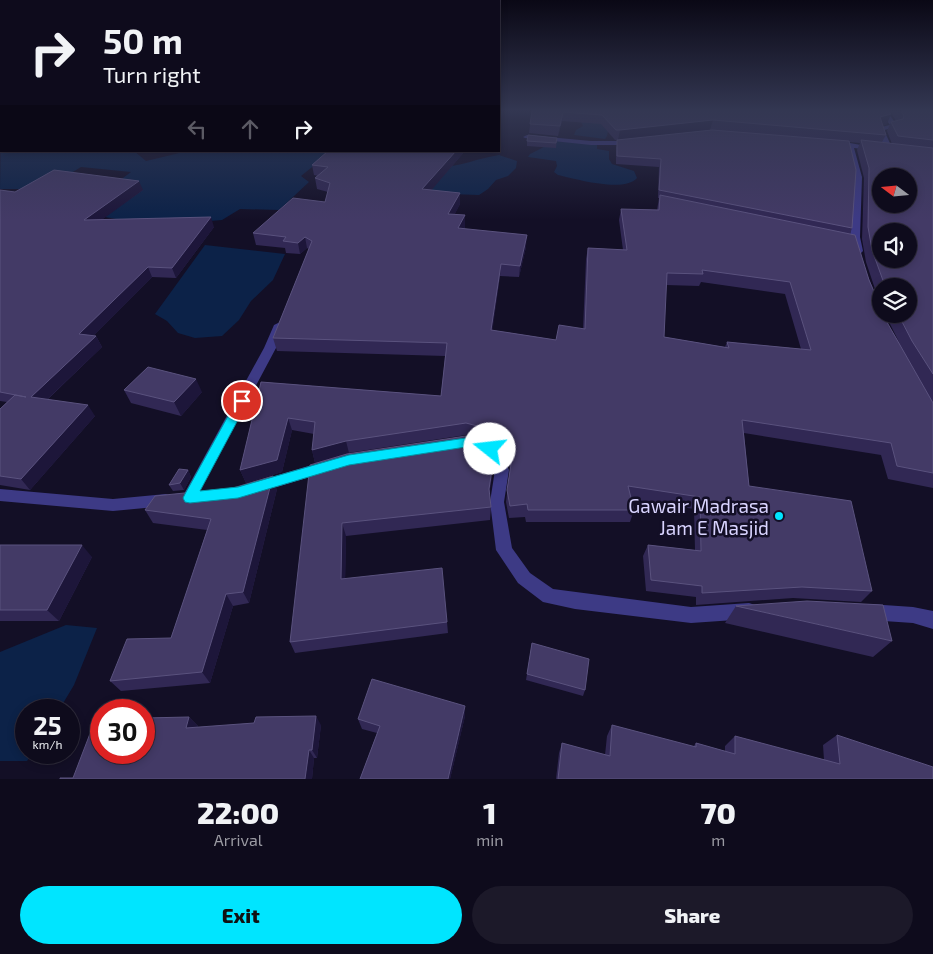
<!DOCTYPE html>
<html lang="en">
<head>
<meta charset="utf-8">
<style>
	body { margin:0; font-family:"Exo 2",sans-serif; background:#1c1929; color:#f1f3f6; height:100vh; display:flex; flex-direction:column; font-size:19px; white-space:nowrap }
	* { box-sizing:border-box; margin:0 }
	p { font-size:16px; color:#9b9ba3 }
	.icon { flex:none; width:28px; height:28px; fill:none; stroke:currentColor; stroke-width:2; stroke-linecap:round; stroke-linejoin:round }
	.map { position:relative; height:779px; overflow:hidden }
	.sheet { display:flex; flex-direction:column; background:#0e0b1c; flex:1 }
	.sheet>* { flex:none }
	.hud { position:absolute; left:0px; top:0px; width:500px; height:152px; box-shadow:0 2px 8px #0003,0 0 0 1px #2e2b3b; background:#0e0b1c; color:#f1f3f6; overflow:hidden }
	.needle { width:32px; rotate:286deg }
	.fabs { position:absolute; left:872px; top:168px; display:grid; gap:10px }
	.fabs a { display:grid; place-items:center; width:45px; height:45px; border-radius:50%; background:#0e0b1c; box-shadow:0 2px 8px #0003,0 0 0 1px #2e2b3b; font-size:25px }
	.speed { position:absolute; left:15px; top:699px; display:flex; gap:10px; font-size:25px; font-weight:700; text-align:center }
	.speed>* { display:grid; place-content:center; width:65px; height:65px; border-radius:50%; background:#0e0b1c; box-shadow:0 2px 8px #0003,0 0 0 1px #2e2b3b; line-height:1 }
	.speed small { font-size:12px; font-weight:400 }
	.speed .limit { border:8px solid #d22; background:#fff; color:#111 }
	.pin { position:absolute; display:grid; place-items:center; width:42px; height:42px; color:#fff; margin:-21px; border:2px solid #fff; border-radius:50%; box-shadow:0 1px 5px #0007 }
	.me { position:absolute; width:55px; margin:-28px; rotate:286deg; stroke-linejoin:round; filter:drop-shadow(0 0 4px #0008) }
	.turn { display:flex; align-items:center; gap:18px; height:105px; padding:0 20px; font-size:22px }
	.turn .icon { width:65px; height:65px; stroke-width:2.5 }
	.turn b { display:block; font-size:35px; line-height:42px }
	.lanes { display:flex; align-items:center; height:48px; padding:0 20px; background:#0003; justify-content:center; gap:25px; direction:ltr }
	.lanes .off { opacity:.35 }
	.eta { display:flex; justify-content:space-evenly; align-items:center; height:85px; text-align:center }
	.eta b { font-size:30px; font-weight:800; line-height:35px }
	.action { display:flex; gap:10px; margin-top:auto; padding:10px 20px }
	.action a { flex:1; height:58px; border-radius:30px; background:#00e5ff; color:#111; font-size:20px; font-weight:800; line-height:58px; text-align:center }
	.action a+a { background:#1c1929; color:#f1f3f6 }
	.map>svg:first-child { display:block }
	.water { fill:#0c2248 }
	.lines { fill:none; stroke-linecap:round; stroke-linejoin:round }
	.street { fill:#3d3a85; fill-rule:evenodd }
	.wall { fill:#312854; fill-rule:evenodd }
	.shaded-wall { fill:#1d163a }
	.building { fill:#433a66; stroke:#5a527e; fill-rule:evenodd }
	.route { fill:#00e5ff; stroke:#0095a6 }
	.poi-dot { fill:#00e5ff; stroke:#130f26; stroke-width:2 }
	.labels { text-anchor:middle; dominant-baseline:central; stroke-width:5; stroke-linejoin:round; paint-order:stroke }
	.near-poi-label { font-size:19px; fill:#d9d4ff; stroke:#130f26; text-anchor:end }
</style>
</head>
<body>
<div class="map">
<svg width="933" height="779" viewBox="0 0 933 779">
	<rect width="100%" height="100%" fill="#130f26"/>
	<!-- water -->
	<path class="water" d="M589,111l19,20 -1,5 -2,3 -31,-4 2,-5 7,-4 -2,-4z
		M1,127v24h133l12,10 42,-10h160l-26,8 -21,17 8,6 -30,28 -39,-1 -18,11 -35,3 -71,-4 -39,-7 54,-40 -50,-5 -36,22h-45z
		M551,140l46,4v5l12,2v8l3,5 22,7 3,7c-13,15 -61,1 -79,-3l-4,-3 3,-6 -1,-5 -28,-4 2,-3 12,-6z
		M499,155l18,6 -1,7 -8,8 -12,4 -8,9 -9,6 -59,-2 20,-26c20,0 38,-9 59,-12z
		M205,245l80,9 -12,26 -22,21 -12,19 -17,16 -27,2 -17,-5 -11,-12 -12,-7z
		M66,625l31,3 -23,57 -15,25h-33v42l7,1 -6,8h-27v-109z"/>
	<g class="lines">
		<!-- street -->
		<path class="street" d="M880,111h7l11,16 -14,3 9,20 -1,2 -7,-2 -8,-22 13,-3z
			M527,135l64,6h41l4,2 -4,2h-41l-66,-7 -2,-1z
			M831,142l19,1 27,5 -4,2 -19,-2 8,29 -2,60 3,14 -2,2 -3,1 -5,-3 -3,-14 4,-60 -7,-30 -16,-1z
			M280,322l6,3 -10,23 -82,154 -5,2 -5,-2 -2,-4 2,-4 80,-146 10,-23z
			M472,439l23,6 8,11 6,14 -5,32 8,46 18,25 23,16 138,18 58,-4 6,2 3,6 -3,6 -6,2 -58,4 -116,-14 -32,-7 -25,-19 -22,-33 -6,-48 5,-32 -10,-17 -18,-5 -2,-4 2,-4z
			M325,461l5,2 2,4 -2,4 -70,21 -5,-2 -2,-4 2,-4z
			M0,489l113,10 53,-5 5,2 2,4 -2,4 -5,2 -53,5 -113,-10z
			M869,604l44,3 20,4v18l-20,-6 -44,-3 -6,-2 -3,-6 3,-6z"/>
	</g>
	<!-- wall -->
	<path class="wall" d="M532,111h357l-2,13 -4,1 3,10 -4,7 10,2 -5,-13 4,-9 5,-1 -6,-10h43v377l-45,-9 -7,-24 -137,-22 5,53 123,105 -11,11 -68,-4 -97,7v-8l-50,-6 -3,-35 5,-11 47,5 -1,-41 -63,-10 3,11 -4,12h-104l-1,-5 -16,1 -3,-16 4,-33 -5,-14 -9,-12 -30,-8 -118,18 145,17 -4,24 2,13 -1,13 -144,16 -1,43 102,43 1,11 -153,20 -5,-11 25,-179 -3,-13 2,-16 -22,-4 -10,42 -36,11 -6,-13 21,-88 180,14 4,-40 -168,-5 -4,-13 36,-89 -2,-1 -7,6 -14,-1 -1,-5 -29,-3 -3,-12 72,-31 3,-10 -11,-3 -2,-11 3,-2 -4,-1 -2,-10 16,-14h137l-34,39 29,3v11l-6,11 11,12 -1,2 62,18 -7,30 -19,-1 -8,54 64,10 27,-11 3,-70 2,-11 35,2 -4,-30 2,-11 36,1 2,-12h-1l1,-31 -43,-3v-16l2,-8h-3l-14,-16 -39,-3 -4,15 -29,-3zM710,130l16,2 -96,7zM849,142l11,1 -3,7 7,28 -2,61 4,23 15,45 -31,-73 2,-6zM701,282l84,12 16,55 -74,-7 -2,5 -61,-10 2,-52 33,1zM881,286h28v28h-24l14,28 -18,-28z
		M557,138l-1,10 -29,-2v-5z
		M0,190l15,2 128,-2 -41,29 112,8 -38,51 -24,-1 -59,59h3l6,11 -55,53 48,16 -65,74 -30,-5v-76l7,-7 -7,-1z
		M124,390l78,2 -21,24 -50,-13z
		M188,470l3,7 -7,13 -11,1 -4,-6z
		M277,489l-28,114 -16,3 -23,77 -89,8 -11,-10 61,-43 36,-108 -54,-7 -8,-13z
		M0,545l92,12 -33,64h-59z
		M736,606l156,35 -19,16 -148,-34z
		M532,643l53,47 -2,6 -57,-16z
		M465,716l-15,63h-90l17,-46 -15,-4 -4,-10z
		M189,717l9,9 -1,1 124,-2 -4,33h-3l-2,21h-252l13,-1z
		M612,725l81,22 3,-4 29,8v-5l10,-10 89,24 -1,-15 14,-10 96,44h-377l3,-26 3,-10 43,12 2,-19z"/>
	<!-- shaded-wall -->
	<path class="shaded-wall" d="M563,112l-1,9 -4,15 2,-10z
		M891,114l-4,10 -12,3 5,-10z
		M713,120l-3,10 -92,10 2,-10z
		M1,135v13h-1v-12z
		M456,151h9l-42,49 -1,-11z
		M139,181l4,9 -55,40 -4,-10z
		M460,193v11l-11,22 -1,-12z
		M465,215v12l-7,13v-12z
		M211,217l3,10 -38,51 -4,-10z
		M527,235l-1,12 -7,30 1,-11z
		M305,237l2,11 -7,6 -2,-11z
		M501,264l-1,12 -9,66v-12z
		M148,267l4,10 -67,67 -6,-10z
		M96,336l6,11 -64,61 -7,-11z
		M196,379l6,13 -21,24 -7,-14z
		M88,405l7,11 -65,74 -9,-11z
		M288,418l4,12 -10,42 -36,11 -6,-13z
		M346,441l3,12 -34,10 -3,-13z
		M494,457l-1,13 -5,32 1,-13z
		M188,470l3,7 -7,13 -4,-7z
		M273,476l4,13 -28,114 -6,-11z
		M342,523l4,13 -1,56 -4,-13z
		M82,545l10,12 -33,64 -12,-11z
		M226,594l7,12 -23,77 -8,-11z
		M465,706v10l-15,63h-2z
		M316,716l5,9 -4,33 -5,-8z
		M189,717l9,9 -3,11 -9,-9z
		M309,750l5,8 -2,21h-7z"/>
	<!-- building -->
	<path class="building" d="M0,111h1v24l-1,1z
		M532,111h357l2,3 -11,3 6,18 -173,-15 -93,10h-4l-14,-15 -39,-3 -3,14 -30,-2z
		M901,111h32v29l-35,-4 -7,-14 12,-3 1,-3z
		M712,130l137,11 7,29 -4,58 -193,-38 2,-31 -44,-3v-16z
		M528,135l29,3 -1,5 -29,-2z
		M861,140l72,8v226l-21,-33 -14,-27h11v-28h-24l-13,-36 -4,-23 1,-59zM881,176h28v28h-28zM881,231h28v28h-28z
		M328,151h128l-34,38 38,4 -12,21 17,1 -7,13 69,7 -7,31 -19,-2 -10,66 65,10 3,-15 26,4 3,-81 39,2 -6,-41 38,1 1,-15 195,40 14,45 12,28v6h3l4,10 45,79v70l-36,-7 -6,-23 -149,-23 7,66 102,15 21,90 -70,-4 -100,6v-7l-51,-6 -3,-35 53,6 -1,-54 -72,-11 6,24h-106l-1,-6 -17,2 -3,-16 5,-32 -6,-15 -10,-12 -30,-8 -120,18 -34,9 3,-28 -27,-4 -11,42 -37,10 21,-88 180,14 6,-53 -174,-5 39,-97 -7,-4 -7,6 -15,-2 3,-4 -33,-4 40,-35 32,4 5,-19 -15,-5 13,-11 -16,-2zM702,270l88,12 21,68 -84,-8 2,6 -65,-11 3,-64 36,1z
		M54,170l85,11 -55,39 127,-3 -39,51 -24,-1 -69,67 17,2 -65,61 57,8 -67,74 -21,-3v-67l15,-14 11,2 -26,-5v-202l15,2z
		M148,367l48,12 -22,23 -50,-12z
		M466,436l18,5 10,16 -5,32 2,18 -149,16 -1,56 101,-11 5,54 -157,20 20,-177 37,-11z
		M179,469l9,1 -8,13 -11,2z
		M273,476l-30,116 -17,2 -24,78 -92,9 17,-42 44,-1 40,-119 -66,-9 10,-14 78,-8z
		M0,545h82l-35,65h-47z
		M807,601l76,4 9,36 -156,-35z
		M532,643l57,16 -4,31 -58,-16z
		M372,679l93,27 -17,73h-88l20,-53 -22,-7z
		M316,716l-4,34h-3l-4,29h-245v-1h13l23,-60h5v34h43v-34l45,-1 -3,11 68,-5 2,-6z
		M612,725l84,22v-4l39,11v-18l105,28 -3,-29 96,32v12h-375l4,-36 48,13z"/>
	<!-- sky -->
	<linearGradient id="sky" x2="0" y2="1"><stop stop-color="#0a0815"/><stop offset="0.5" stop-color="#333752"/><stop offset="1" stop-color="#333752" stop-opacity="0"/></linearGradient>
	<rect width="933" height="220" fill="url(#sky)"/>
	<!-- route -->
	<path class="route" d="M242,397l6,4 -48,90 38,-4 111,-32 117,-17 28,8 2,3 -2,4 -4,1 -24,-7 -117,18 -111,33 -48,5 -5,-1 -2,-4 2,-4 53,-96z"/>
	<!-- markers -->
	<circle class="poi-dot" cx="779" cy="516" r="5"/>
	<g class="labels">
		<!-- near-poi labels -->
		<g class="near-poi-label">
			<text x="769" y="505">Gawair Madrasa<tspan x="769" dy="22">Jam E Masjid</tspan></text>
		</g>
	</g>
</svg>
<div class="fabs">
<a><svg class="needle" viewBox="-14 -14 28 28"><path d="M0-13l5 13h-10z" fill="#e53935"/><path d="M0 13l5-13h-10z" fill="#9b9ba3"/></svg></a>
<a><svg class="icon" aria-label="sound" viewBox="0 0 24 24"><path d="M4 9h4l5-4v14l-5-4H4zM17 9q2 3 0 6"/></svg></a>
<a><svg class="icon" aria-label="layers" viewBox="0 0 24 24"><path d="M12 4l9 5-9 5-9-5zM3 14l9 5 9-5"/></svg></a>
</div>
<div class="speed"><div>25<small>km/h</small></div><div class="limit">30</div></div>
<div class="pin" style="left:242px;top:401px;background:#d93025"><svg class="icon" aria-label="arrive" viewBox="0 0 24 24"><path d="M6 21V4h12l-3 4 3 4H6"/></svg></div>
<svg class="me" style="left:490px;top:449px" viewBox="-20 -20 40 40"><circle r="19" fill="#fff"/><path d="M0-13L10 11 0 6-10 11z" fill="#00e5ff"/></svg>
<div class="hud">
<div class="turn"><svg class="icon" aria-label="right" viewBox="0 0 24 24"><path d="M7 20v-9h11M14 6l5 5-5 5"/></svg><div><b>50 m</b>Turn right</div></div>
<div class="lanes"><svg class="icon off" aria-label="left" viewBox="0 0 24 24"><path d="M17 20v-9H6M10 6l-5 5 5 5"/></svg><svg class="icon off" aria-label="ahead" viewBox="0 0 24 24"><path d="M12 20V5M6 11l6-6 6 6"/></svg><svg class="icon" aria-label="right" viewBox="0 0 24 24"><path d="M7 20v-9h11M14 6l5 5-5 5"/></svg></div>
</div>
</div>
<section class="sheet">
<div class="eta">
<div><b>22:00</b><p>Arrival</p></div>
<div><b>1</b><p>min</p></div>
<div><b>70</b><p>m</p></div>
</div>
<div class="action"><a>Exit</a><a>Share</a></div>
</section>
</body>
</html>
